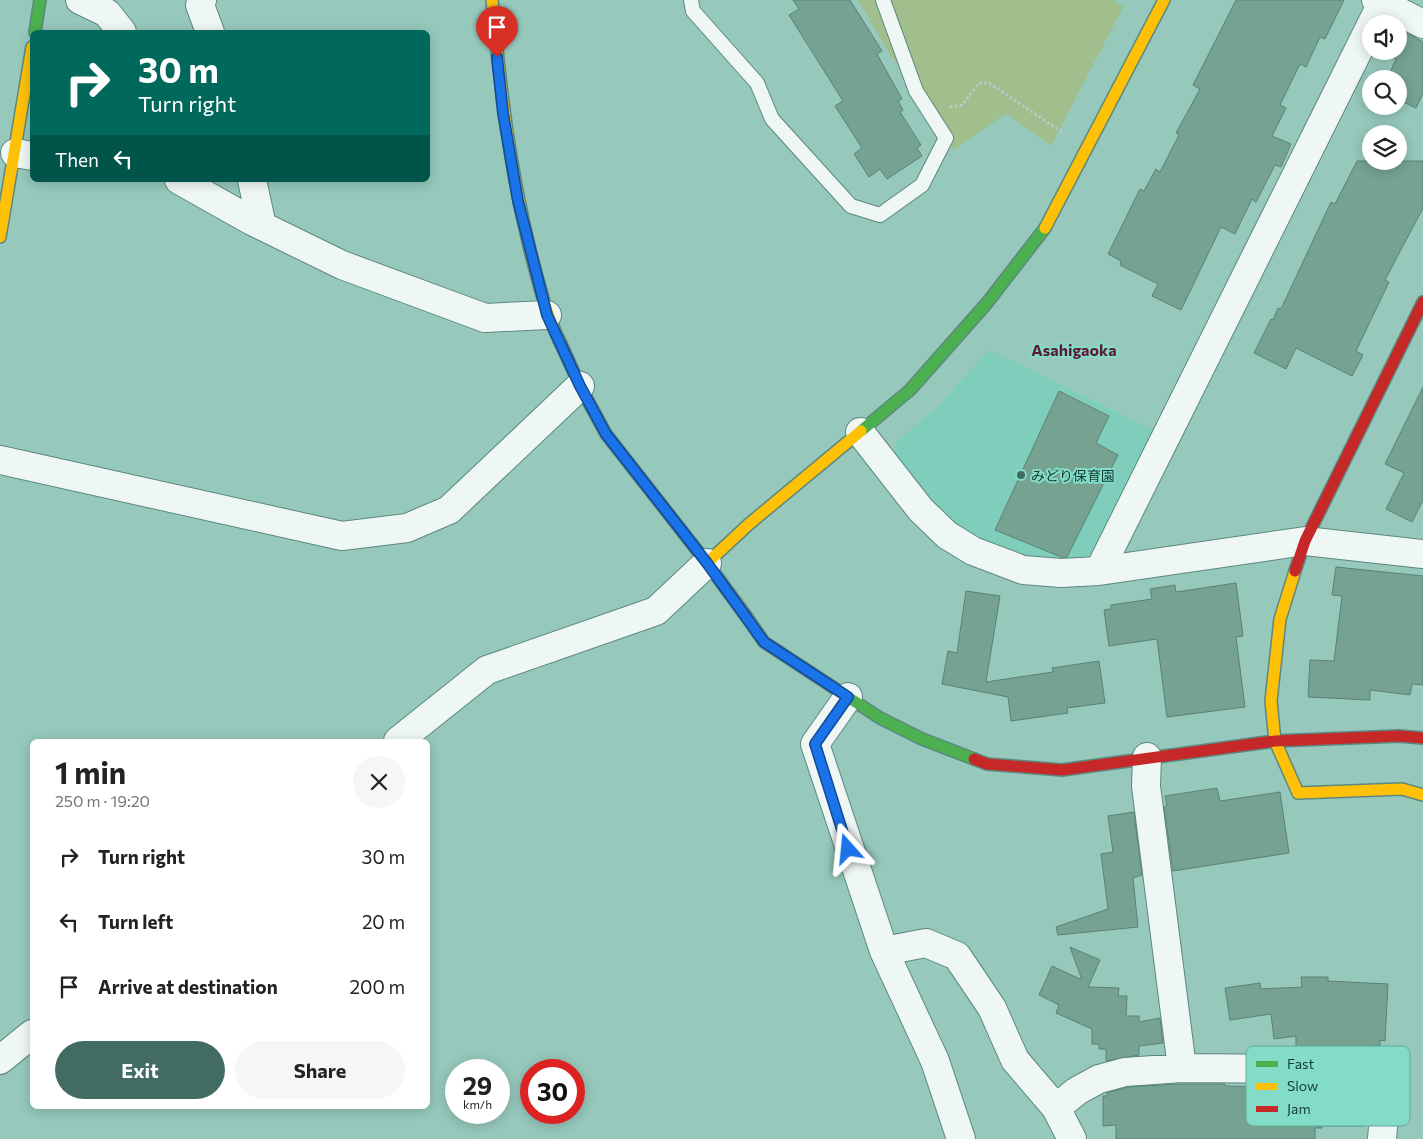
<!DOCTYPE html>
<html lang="en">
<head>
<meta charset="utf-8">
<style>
	body { margin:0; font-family:Commissioner,"Noto Sans JP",sans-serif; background:#f6f6f6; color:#222; height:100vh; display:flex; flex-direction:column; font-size:19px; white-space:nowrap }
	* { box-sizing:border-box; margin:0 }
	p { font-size:16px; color:#767676 }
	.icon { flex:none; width:28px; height:28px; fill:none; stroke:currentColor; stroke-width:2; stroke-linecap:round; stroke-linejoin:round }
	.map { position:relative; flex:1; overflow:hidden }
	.side { position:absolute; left:30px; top:739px; width:400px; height:370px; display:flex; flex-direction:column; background:#fff; border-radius:8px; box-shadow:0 2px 12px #0003 }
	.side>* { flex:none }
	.hud { position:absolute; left:30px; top:30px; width:400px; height:152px; border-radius:8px; box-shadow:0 2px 12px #0003; background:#00695c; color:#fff; overflow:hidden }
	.buttons { position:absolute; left:1362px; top:15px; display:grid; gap:10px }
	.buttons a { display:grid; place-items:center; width:45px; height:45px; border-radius:50%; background:#fff; box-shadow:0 2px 12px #0003; font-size:25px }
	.speed { position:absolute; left:445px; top:1059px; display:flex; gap:10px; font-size:25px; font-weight:700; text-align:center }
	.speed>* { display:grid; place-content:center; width:65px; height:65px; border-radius:50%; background:#fff; box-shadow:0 2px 12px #0003; line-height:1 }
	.speed small { font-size:12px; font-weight:400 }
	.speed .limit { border:8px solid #d22; background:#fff; color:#111 }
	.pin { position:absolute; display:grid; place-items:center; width:42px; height:42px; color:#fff; margin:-51px -21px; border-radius:50% 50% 50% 0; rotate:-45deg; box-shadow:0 0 5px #0007 }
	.pin .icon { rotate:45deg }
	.me { position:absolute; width:55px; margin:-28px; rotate:342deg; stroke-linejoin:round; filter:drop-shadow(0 0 4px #0008) }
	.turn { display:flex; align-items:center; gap:18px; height:105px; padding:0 25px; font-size:22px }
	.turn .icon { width:65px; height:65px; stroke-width:2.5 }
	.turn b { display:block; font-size:35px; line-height:42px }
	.then { display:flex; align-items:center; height:48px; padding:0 25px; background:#0003; gap:10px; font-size:19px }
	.round { display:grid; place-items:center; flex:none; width:52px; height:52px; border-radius:26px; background:#f6f6f6 }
	.head { display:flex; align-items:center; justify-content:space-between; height:85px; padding:0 25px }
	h1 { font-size:30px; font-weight:700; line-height:38px }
	.primary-button { display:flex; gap:10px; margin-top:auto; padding:10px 25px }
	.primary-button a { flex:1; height:58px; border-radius:30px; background:#426c63; color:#fff; font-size:20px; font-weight:700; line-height:58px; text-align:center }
	.primary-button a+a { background:#f6f6f6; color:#222 }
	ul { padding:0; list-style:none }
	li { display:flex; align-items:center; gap:15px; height:65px; padding:0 25px }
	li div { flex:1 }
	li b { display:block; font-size:19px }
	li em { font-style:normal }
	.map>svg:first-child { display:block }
	.built { fill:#7fcebc }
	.green { fill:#a0bf8d }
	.building { fill:#76a291; stroke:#5c8174 }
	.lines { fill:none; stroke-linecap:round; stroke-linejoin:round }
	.lane-casing { stroke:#5c887f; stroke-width:16 }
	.street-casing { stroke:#5c887f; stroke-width:30 }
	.fast-casing { stroke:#5c887f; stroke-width:14 }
	.slow-casing { stroke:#5c887f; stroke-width:14 }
	.jam-casing { stroke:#5c887f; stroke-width:14 }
	.path { stroke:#bacac6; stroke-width:3; stroke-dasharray:2.5 2.5; stroke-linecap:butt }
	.lane { stroke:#eff7f5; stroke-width:14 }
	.street { stroke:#eff7f5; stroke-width:28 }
	.fast { stroke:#4caf50; stroke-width:11 }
	.slow { stroke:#ffc107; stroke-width:11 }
	.jam { stroke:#c62828; stroke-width:11 }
	.route-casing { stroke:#114b97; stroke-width:12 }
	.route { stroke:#1a73e8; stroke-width:9 }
	.poi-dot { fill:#426c63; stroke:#82dcc7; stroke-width:2 }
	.labels { text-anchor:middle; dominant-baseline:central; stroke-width:4; stroke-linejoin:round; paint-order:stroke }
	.poi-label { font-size:14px; fill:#143b33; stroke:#82dcc7; text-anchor:start }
	.quarter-label { font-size:16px; font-weight:bold; fill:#5c1a37; stroke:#82dcc7 }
	.key { fill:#82dcc7; stroke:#61ac9b; stroke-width:1 }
	.key-label { font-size:14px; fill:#143b33 }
</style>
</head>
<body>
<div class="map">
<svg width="1423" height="1139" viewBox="0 0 1423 1139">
	<rect width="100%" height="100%" fill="#96c8bc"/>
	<!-- built -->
	<path class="built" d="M989,350l167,81 -65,127 -12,5 -45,-4 -61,-20 -35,-26 -44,-57 2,-13 40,-35z"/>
	<!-- green -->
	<path class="green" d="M858,0h255l10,7 -72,139 -45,-33 -52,37 -65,-97z"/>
	<!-- building -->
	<path class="building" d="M793,0h57l32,51 -5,3 25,45 -4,2 5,9 -3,2 21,33 -4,3 5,8 -35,23 -7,-10 -11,8 -15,-23 8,-6 -27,-42 8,-5 -54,-86 10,-6z
		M1236,0h108l-19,39 -5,-2 -14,30 -6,-3 -20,41 6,3 -14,28 19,8 -10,23 -6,-2 -19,37 -4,-3 -17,35 -14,-7 -40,83 -29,-14 6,-12 -38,-19 1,-4 -13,-7 32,-65 4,2 12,-22 4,3 19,-37 -3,-2 24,-44 -7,-4z
		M1407,33l16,9v51l-7,15 -17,-8v-21h-12l9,-20 -2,-1z
		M1357,161h66v47l-38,72 4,2 -33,69 7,4 -11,21 -56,-28 -10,21 -32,-16 17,-34 2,1 5,-12 3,1 50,-107 4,2z
		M1423,387v113l-11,22 -26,-13 18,-36 -19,-9z
		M1059,391l50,25 -13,27 22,12 -51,102h-6l-66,-27z
		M1336,567l87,9v109l-11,-1 -2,11 -40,-5v10l-62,-3 2,-37 24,1 8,-65 -10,-1z
		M1236,583l7,53 -7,1 9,70 -78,10 -10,-78 -48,7 -5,-36 7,-1v-4l41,-6 -2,-10 25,-4 1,7z
		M966,591l34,5 -14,86 67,-10 -1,-4 47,-7 6,42 -38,5 1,5 -57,8 -3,-24 -66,-13 6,-33 9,2z
		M1217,788l3,13 60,-9 9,61 -116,18 -9,-64 3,-1 -2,-10z
		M1134,812l8,63 -9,3 5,49 -80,8 -2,-8 52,-18 -7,-55 12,-2 -5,-36z
		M1070,947l30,13 -12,27 31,1 -1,8h9l-1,20h13v6l21,-4 3,25 -24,3v9l-33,6v-12h-7v-5h-7v-15l-36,-16 3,-8 -20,-10 13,-29 30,14z
		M1301,977h27v4l60,3 -3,57 -5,-1v6l-57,1v7l-27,-1v-17l-22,3 -3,-25 -41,6 -5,-32 35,-5 1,6 41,-2z
		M1178,1084h47v2l68,2v-3l71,1 -1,40h-41v2h-7v11h-199v-14l-13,1v-30h4v-3l21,-6z"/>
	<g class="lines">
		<defs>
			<path id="lane" d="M691,0l2,11 64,72 15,36 79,87 29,9 42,-30 24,-47 -30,-47 -33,-91"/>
			<path id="street" d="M80,0l27,13 15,19
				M202,0l-2,5 10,27
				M1376,0l47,24
				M15,153l17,3
				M179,180l73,41 90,44 143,53 62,-3
				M252,180l10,46
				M860,432l61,78 26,25 26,16 50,19 38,3 38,-2 206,-30 118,13
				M0,460l342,76 65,-8 42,-18 131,-124
				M1099,571l283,-568
				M848,697l-33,47 69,207 51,110 26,78
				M398,741l89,-71 169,-59 51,-48
				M1147,757l-1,29 36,282
				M884,951l42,-8 31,13 35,52 23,52 41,48
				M0,1060l32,-26
				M1072,1139l-16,-31 21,-17 22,-12 26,-7 57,-4 206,2 -6,69"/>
			<path id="fast" d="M35,32l5,-32
				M861,431l49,-41 77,-87 58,-75
				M746,616l18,26 116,76 42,21 52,20"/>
			<path id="slow" d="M492,0c8,86 17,165 38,250 9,34 15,62 31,94
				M1045,228l119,-228
				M0,237l32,-190
				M707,563l42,-39 112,-93
				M1295,571l-15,48 -9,82 4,40 23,52 104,-4 21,6"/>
			<path id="jam" d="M561,344l19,42 26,48 101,129 39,53
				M1295,571l10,-30 118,-239
				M974,759l13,5 75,6 213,-29 124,-5 24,2"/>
		</defs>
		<!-- lane casing -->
		<use href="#lane" class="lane-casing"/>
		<!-- street casing -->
		<use href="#street" class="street-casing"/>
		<!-- fast casing -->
		<use href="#fast" class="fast-casing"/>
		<!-- slow casing -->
		<use href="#slow" class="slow-casing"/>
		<!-- jam casing -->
		<use href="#jam" class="jam-casing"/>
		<!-- path -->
		<path class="path" d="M950,107l12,-2 17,-22h10l76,51"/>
		<!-- lane -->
		<use href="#lane" class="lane"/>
		<!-- street -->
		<use href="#street" class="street"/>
		<!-- fast -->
		<use href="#fast" class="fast"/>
		<!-- slow -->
		<use href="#slow" class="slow"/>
		<!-- jam -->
		<use href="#jam" class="jam"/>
	</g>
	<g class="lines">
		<defs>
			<path id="route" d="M497,57l6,56 15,88 29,114 33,71 26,48 101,129 57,79 84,55 -33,47 33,105"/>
		</defs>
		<!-- route casing -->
		<use href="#route" class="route-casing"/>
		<!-- route -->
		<use href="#route" class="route"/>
	</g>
	<!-- markers -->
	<circle class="poi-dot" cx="1021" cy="475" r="5"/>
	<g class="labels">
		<!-- poi labels -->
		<g class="poi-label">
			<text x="1031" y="475">みどり保育園</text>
		</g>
		<!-- quarter labels -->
		<g class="quarter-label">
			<text x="1074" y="349">Asahigaoka</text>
		</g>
	</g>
	<!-- legend -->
	<rect x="1246" y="1046" width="164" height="80" rx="8" class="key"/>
	<rect x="1256" y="1061" width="22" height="6" fill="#4caf50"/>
	<rect x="1256" y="1083" width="22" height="7" fill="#ffc107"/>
	<rect x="1256" y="1106" width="22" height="6" fill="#c62828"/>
	<g class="key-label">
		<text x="1287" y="1069">Fast</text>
		<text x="1287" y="1091">Slow</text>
		<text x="1287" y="1114">Jam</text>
	</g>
</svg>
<div class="buttons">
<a><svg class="icon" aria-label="sound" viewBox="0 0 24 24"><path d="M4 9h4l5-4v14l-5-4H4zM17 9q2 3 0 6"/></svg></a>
<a><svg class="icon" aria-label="search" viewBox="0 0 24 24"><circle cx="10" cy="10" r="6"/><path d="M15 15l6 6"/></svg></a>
<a><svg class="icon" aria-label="layers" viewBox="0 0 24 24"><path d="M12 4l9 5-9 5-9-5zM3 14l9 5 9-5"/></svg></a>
</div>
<div class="speed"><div>29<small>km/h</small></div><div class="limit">30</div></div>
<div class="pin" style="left:497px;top:57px;background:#d93025"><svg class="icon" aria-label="arrive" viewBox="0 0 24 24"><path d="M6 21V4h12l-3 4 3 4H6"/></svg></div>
<svg class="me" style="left:848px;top:849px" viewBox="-20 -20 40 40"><path d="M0-17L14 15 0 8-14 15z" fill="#1a73e8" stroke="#fff" stroke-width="4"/></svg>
<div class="hud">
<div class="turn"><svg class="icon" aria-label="right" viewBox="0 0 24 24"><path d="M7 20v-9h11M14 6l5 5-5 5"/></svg><div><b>30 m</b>Turn right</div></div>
<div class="then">Then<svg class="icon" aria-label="left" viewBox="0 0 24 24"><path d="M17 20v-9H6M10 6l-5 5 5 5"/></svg></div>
</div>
<section class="side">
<div class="head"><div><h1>1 min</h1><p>250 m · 19:20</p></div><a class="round"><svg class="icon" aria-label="close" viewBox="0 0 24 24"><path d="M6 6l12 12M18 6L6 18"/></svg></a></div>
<ul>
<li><svg class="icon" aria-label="right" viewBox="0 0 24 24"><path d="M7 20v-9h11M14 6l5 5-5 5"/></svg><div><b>Turn right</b></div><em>30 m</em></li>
<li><svg class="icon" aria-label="left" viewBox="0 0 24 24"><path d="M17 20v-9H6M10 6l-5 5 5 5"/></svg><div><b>Turn left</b></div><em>20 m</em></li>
<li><svg class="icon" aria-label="arrive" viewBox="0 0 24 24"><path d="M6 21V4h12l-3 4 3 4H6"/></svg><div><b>Arrive at destination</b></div><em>200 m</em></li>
</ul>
<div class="primary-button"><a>Exit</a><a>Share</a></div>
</section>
</div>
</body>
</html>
